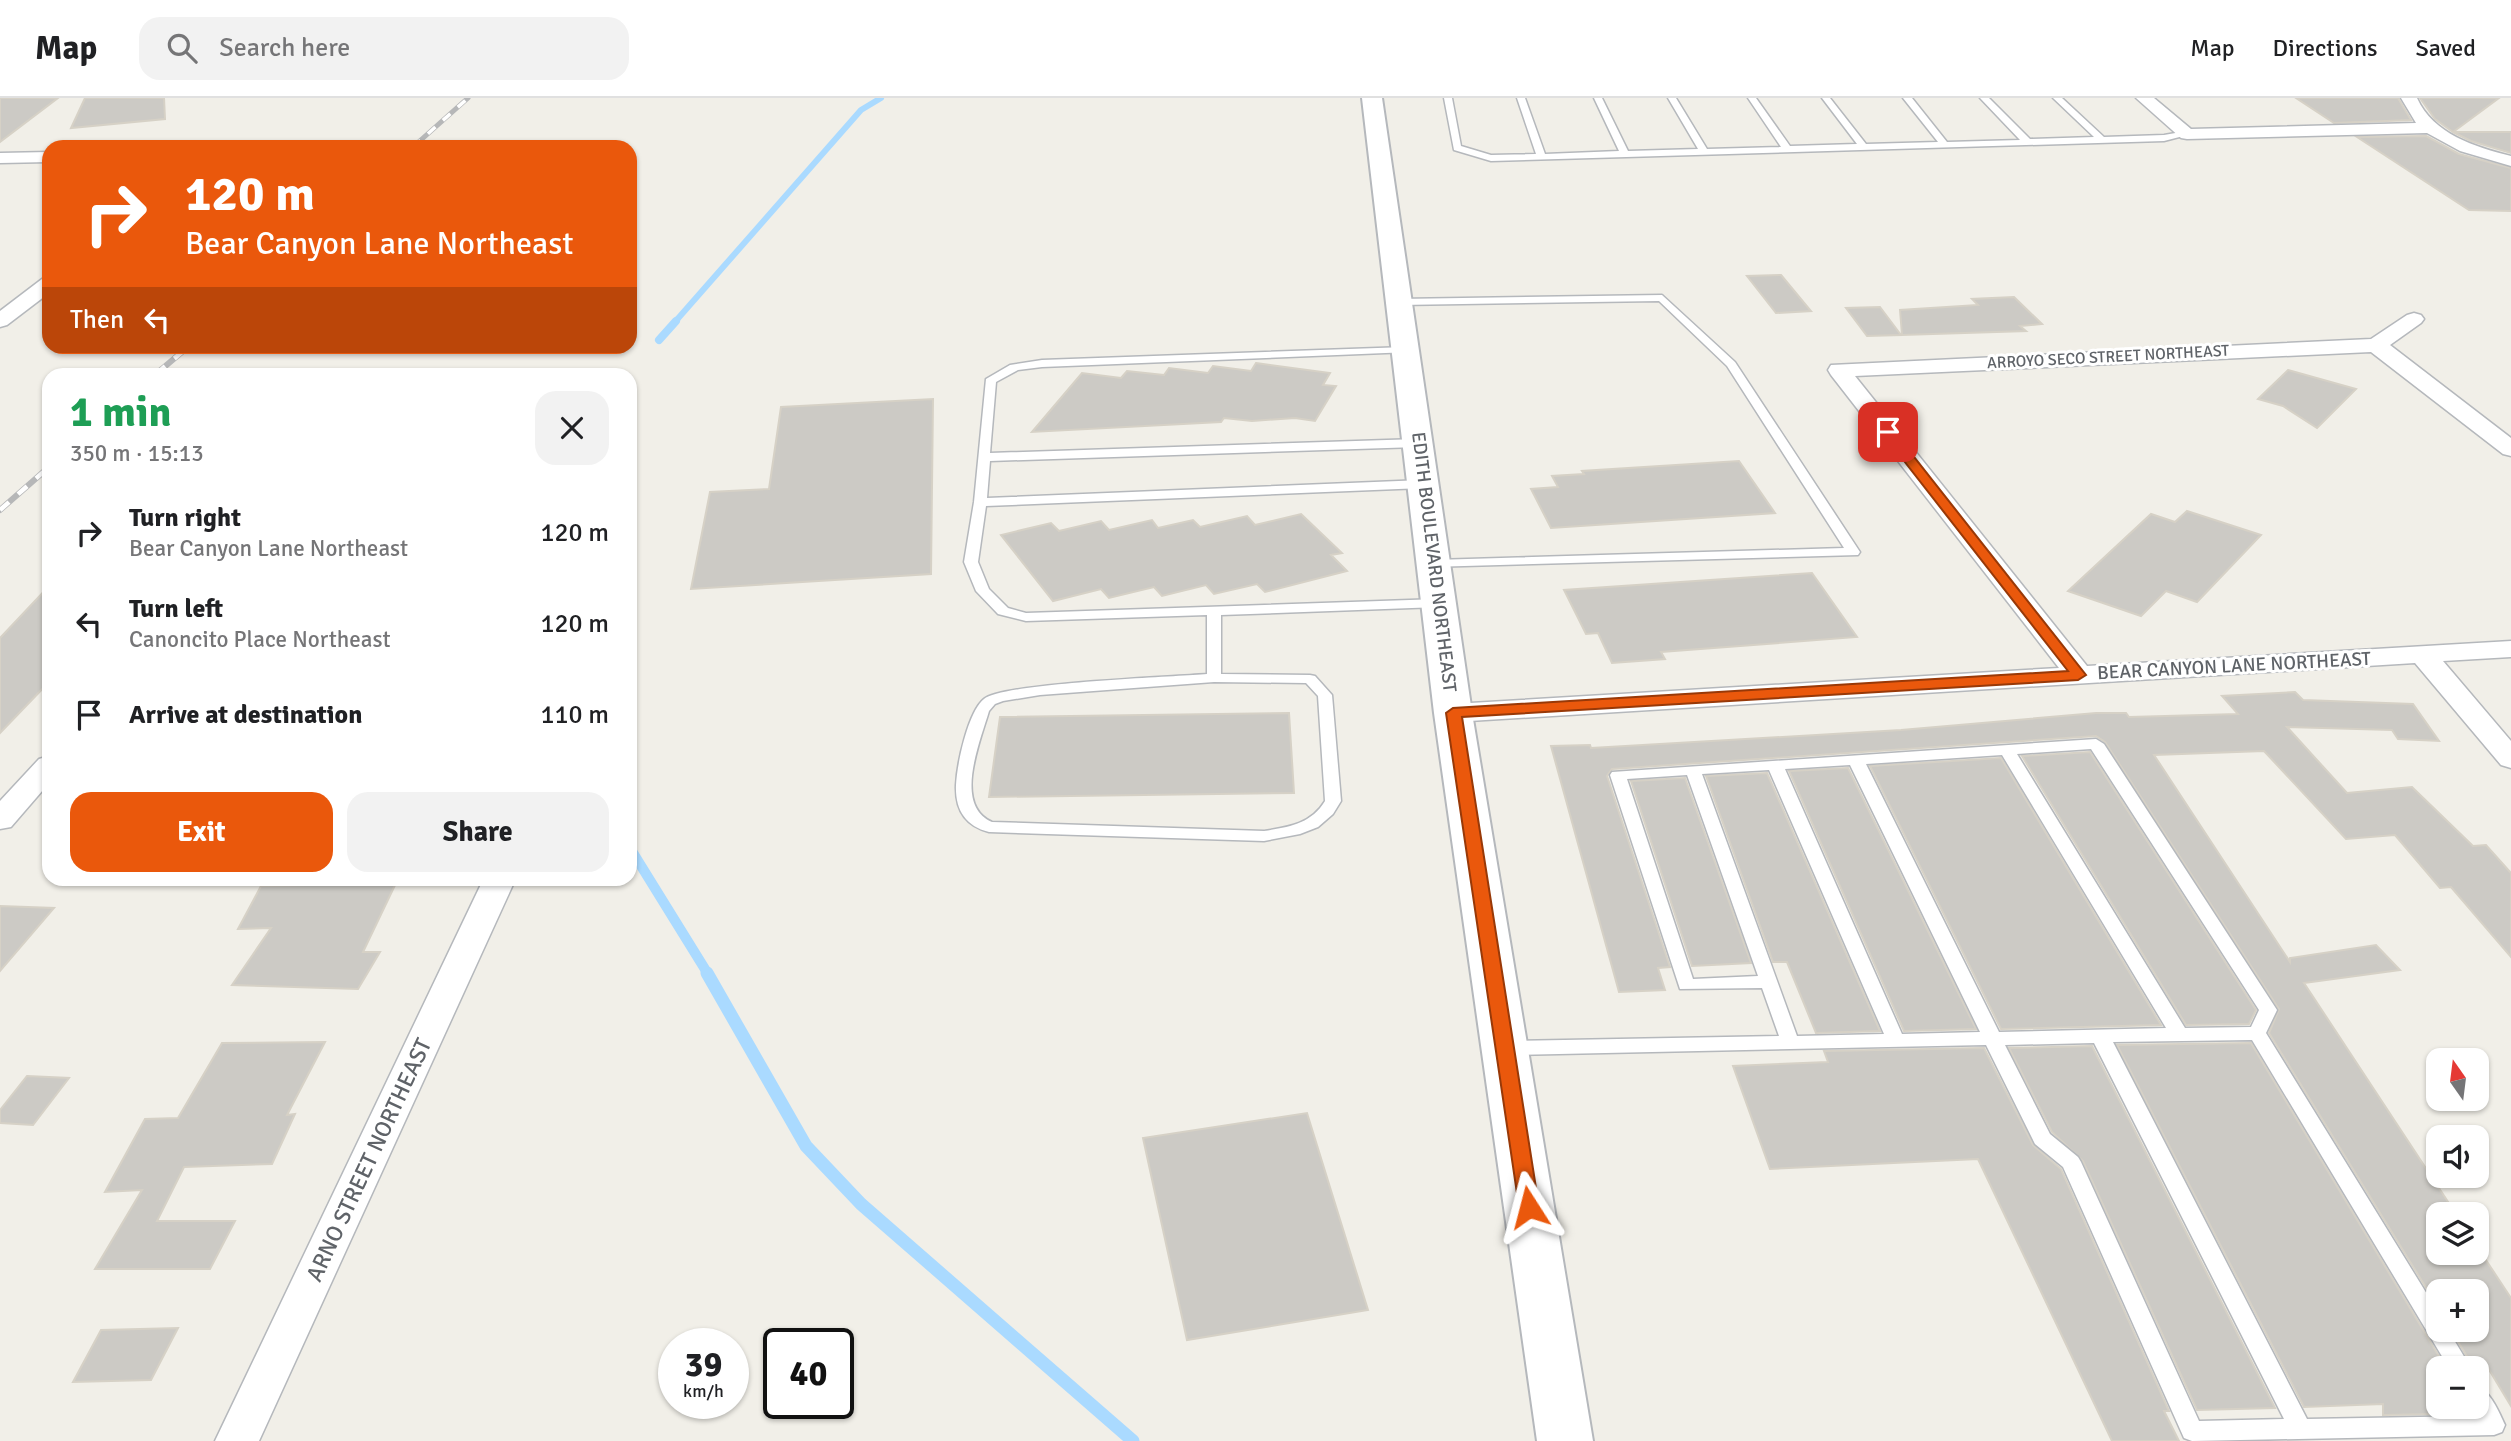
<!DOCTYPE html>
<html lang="en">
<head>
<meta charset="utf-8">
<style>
	body { margin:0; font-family:Signika,sans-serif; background:#f2f2f2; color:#202124; height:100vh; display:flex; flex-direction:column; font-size:26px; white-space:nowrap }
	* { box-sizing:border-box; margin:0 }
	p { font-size:23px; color:#757577 }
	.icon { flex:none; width:38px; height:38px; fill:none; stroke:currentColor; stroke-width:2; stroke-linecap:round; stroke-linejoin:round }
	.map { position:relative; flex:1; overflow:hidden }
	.drawer { position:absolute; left:42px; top:270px; width:595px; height:518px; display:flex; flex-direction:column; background:#fff; border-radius:21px; box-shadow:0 2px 5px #0004 }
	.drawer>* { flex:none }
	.hud { position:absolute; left:42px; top:42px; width:595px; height:214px; border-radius:21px; box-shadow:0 2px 5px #0004; background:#ea580c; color:#fff; overflow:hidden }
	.needle { width:46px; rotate:346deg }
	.tools { position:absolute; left:2426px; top:950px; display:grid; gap:14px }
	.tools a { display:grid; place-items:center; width:63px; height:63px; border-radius:14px; background:#fff; box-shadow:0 2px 5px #0004; font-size:35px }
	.speed { position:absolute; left:658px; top:1230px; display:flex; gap:14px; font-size:35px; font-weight:700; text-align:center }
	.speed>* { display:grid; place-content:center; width:91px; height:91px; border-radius:50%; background:#fff; box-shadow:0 2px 5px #0004; line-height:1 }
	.speed small { font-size:18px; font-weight:400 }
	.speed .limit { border:4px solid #111; border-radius:10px; background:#fff; color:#111 }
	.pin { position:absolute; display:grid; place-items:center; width:60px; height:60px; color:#fff; margin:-30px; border-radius:14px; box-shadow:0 4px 10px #0006 }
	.me { position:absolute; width:77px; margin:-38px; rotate:351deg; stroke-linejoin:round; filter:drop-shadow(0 0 5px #0008) }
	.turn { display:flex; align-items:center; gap:24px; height:147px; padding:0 28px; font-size:32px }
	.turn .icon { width:91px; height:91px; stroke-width:2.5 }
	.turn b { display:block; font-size:49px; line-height:60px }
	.then { display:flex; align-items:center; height:66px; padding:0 28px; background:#0003; gap:14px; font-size:26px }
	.round { display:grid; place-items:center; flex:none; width:74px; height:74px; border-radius:21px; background:#f2f2f2 }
	.overview { display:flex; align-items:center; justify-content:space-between; height:119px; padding:0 28px }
	h1 { font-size:42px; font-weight:800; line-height:52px; color:#1e9e55 }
	.cta { display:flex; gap:14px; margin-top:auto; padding:14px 28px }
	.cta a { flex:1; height:80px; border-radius:21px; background:#ea580c; color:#fff; font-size:28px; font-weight:800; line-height:80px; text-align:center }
	.cta a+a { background:#f2f2f2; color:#202124 }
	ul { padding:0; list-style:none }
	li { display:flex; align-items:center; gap:21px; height:91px; padding:0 28px }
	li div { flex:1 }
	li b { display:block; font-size:26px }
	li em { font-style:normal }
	header { display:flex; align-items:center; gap:42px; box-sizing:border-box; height:98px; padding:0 35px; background:#fff; border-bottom:2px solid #e0e0e0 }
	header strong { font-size:33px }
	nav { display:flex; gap:38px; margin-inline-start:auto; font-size:24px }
	.search { width:490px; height:63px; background:#f2f2f2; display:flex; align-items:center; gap:18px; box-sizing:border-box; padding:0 24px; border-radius:21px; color:#757577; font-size:26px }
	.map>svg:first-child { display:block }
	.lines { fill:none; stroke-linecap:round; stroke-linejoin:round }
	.stream-far3 { stroke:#aadaff; stroke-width:6 }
	.stream-far2 { stroke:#aadaff; stroke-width:8 }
	.stream-far1 { stroke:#aadaff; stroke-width:10 }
	.stream { stroke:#aadaff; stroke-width:13 }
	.building { fill:#cccac5; stroke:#d6d1c6; stroke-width:2 }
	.service-casing { stroke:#b5b8bc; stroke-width:3 }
	.minor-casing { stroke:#b5b8bc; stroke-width:3 }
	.tertiary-casing { stroke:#b5b8bc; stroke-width:4 }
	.service { fill:#fff; fill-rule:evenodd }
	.minor { fill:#fff; fill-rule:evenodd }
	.tertiary { fill:#fff; fill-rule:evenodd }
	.rail-far1-casing { stroke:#b6b7b8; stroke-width:5 }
	.rail-casing { stroke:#b6b7b8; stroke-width:6 }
	.rail-far1 { stroke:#fff; stroke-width:3.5; stroke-dasharray:10; stroke-linecap:butt }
	.rail { stroke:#fff; stroke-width:4.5; stroke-dasharray:12; stroke-linecap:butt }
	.route { fill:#ea580c; stroke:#983908; stroke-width:2 }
	.labels { text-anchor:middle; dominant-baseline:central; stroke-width:6; stroke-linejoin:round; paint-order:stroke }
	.far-street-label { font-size:16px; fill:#5f6368; stroke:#fff }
	.street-label { font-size:19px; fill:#5f6368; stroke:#fff }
	.near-street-label { font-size:23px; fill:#5f6368; stroke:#fff }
</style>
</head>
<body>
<header>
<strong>Map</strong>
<div class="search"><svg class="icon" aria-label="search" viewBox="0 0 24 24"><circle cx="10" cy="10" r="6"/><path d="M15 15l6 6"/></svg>Search here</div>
<nav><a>Map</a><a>Directions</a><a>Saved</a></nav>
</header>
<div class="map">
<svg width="2511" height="1343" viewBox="0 0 2511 1343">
	<rect width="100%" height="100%" fill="#f1efe8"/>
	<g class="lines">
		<!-- stream-far3 -->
		<path class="stream-far3" d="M674,225l187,-213 20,-12"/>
		<!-- stream-far2 -->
		<path class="stream-far2" d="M659,242l17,-19"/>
		<!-- stream-far1 -->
		<path class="stream-far1" d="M630,750l78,126"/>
		<!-- stream -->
		<path class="stream" d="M707,875l99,173 55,58 272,237"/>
	</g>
	<!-- building -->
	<path class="building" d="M0,0h58l-58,44z
		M85,0h79l1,21 -94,9z
		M2296,0h102l13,22 -77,3z
		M2420,0h79l-46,34 -18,-13z
		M2453,34h58v21l-40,-12z
		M2426,38l33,18 52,14v43l-42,-1 -112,-73z
		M1781,177l30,36 -35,2 -29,-37z
		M2014,199l28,27 -22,2 6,5 -124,4 -2,-25 78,-5 -6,-6z
		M1880,209l21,28 -34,1 -21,-28z
		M1256,265l74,10 -7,12 13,1 -21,35 -20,-3 -43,3 -28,-3 -3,4 -189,10 50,-59 39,5 6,-7 37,4 5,-7 39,5 5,-7 38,5z
		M2288,272l68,19 -39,39 -34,-22 -25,-7z
		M933,301l-2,175 -240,15 19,-97 59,-3 12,-82z
		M1739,363l36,52 -224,15 -20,-39 27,-2 -6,-11 32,-2 -2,-3z
		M2187,413l74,24 -64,67 -31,-11 -25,25 -73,-25 83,-77 24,8z
		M1301,416l41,39 -11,2 16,16 -82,21 -8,-8 -43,10 -8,-9 -44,11 -8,-9 -45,11 -8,-9 -48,12 -52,-66 50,-12 8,8 42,-10 8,9 43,-10 6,8 35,-8 7,7 47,-11 8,9z
		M1812,475l45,64 -196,15 4,7 -53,4 -14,-30 -12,1 -22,-44z
		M49,488v96l-49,51v-95z
		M2295,594l8,8 110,4 26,37 -41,-2 -6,-9 -105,-3 60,66 65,-6 61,59 13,-1 25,28v84l-60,-70 -11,1 -45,-53 -49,4 -82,-88 -110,4 136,207v-4l86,-13 24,25 -96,13 152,231h-18v39h38v-8l35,53v108l-23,-38h-14l-23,-38h25v-38h-38v15l-169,-274 10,-24 -174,-267 -9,-6 -484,33 -5,7 63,191 -12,1 7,22 -46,2 -68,-246 39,-1 1,3 310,-18 195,-17h30l3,4 109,-3 -16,-18z
		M1289,615l5,80 -305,4 11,-80z
		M2090,654l166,258 -7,14 -63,1 -164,-269z
		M2001,660l160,267 -160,4 -131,-263z
		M1848,670l128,261 -72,2 -115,-260z
		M1767,675l113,258 -64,2 -29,-71h-14l-67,-186z
		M1685,680l66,185 -59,3 -61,-185z
		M396,785l-33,69h17l-22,37 -126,-4 39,-57 -33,1 23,-43z
		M0,808l54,2 -54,63z
		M325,944l-38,73 8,-1 -23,50 -88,3 -27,54h78l-25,48h-115l47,-79 -37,2 40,-73 33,-1 44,-75z
		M2251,945l195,325h-8v46l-55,1v-11l-79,3 -187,-362z
		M2092,948l183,362 -78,2 -114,-249 -31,-29 -43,-84z
		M1984,950l49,97 28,24 108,242h-5l15,30h-67l-134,-282 -208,10 -37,-103 95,-4 -4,-11z
		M27,978l42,2 -36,47 -33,-2v-13z
		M1307,1015l61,197 -181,30 -44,-202z
		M178,1230l-27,52 -78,2 28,-52z"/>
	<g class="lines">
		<defs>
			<path id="service" d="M1444,0h8l9,48 30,9 45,-1 -19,-56h8l20,56 74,-3 -25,-53h8l26,53 70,-2 -30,-51h8l31,51 74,-2 -33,-49h8l34,48 67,-2 -35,-46h8l36,46 72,-2 -35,-44h9l35,44 73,-2 -40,-42h9l41,41 64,-2 -41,-39h9l42,39 60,-2 23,-4 4,3 -27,7 -673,20 -37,-11z
				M1662,197l73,67 125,190 -2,3 -429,12 -2,-3 2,-3 5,-1 410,-12 -117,-182 -68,-65 -260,4 -5,-3 5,-3z
				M1406,249l6,3 -2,2 -368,15 -24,3 -22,12 -6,71 428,-14 6,4 -6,4 -428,14 -3,37 436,-18 6,4 -6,4 -437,18 -8,56 11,27 19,19 18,5 413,-14 7,4 -7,4 -218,8v59l89,1 5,1 17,19 9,106 -8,13 -15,13 -18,7 -36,7 -275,-9c-24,-6 -34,-23 -33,-47 1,-21 12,-73 28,-86 19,-16 187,-22 223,-25v-59l-181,6 -28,-7 -22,-23 -12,-29 10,-60 12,-123 24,-14 32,-5zM1214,584l92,1 12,13 7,105c-14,23 -36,26 -61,30l-272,-9c-39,-17 -12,-80 -3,-111l6,-7 8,-3 37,-6z
				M2096,641l8,5 173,266 -11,23 172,279v18h10l23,38h-22l-197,-328 -139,2 194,377 169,-3 -5,-9h5v-21c14,4 23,26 29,39l-3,7 -8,3 -302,6 -8,-3 -121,-271 -28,-23 -49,-99 -479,10 -7,-2 -2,-5 2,-5 7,-2 272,-5 -17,-48 -82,1 -70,-214 2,-3zM2091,651l168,261 -8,17 -66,1 -168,-274zM2002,657l164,273 -167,4 -133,-268zM1850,667l130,267 -78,2 -117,-265zM1769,672l115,264 -87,2 -95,-262zM1687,677l71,201 -65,3 -66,-200zM2094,945l190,376 -85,2 -118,-259 -3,-5 -28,-23 -45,-89z"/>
			<path id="minor" d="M2136,0h18l37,31 225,-6 -15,-25h16c16,36 58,49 94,58v10l-51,-15 -33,-18 -240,6 -6,-1z
				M49,54v10l-49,1v-10z
				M49,179v16l-42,32 -7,2v-16l42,-32z
				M2414,215l7,2 3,4 -3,4 -31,22 121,93v18l-8,-2 -132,-102 -516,24 232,290 424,-25v16l-68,4 68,80v27l-10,-3 -86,-102 -962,59 -10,-3 -4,-6 4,-6 10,-3 606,-36 -228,-293 -3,-5 3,-5 540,-26 36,-24z
				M49,658v27l-38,44 -11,2v-28l39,-42z
				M484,780h32l-257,563h-44z"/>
			<path id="tertiary" d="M1362,0h20l90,615 121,728h-56l-103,-728z"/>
		</defs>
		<!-- service casing -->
		<use href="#service" class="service-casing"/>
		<!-- minor casing -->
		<use href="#minor" class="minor-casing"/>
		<!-- tertiary casing -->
		<use href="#tertiary" class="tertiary-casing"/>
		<!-- service -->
		<use href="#service" class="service"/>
		<!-- minor -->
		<use href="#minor" class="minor"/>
		<!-- tertiary -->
		<use href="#tertiary" class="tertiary"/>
		<defs>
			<path id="rail-far1" d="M413,49l55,-49"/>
			<path id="rail" d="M156,276l33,-28
				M0,412l49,-43"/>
		</defs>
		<!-- rail-far1 casing -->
		<use href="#rail-far1" class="rail-far1-casing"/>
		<!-- rail casing -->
		<use href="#rail" class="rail-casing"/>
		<!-- rail-far1 -->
		<use href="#rail-far1" class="rail-far1"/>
		<!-- rail -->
		<use href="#rail" class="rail"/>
	</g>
	<!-- route -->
	<path class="route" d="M1888,330l4,1 194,246 -8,5 -616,37 77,490 -3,5 -7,3 -7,-3 -3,-5 -73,-494 7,-5 615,-37 -185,-237v-5z"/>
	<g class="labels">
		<!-- far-street labels -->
		<g class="far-street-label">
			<text transform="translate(2108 259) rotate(-3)">ARROYO SECO STREET NORTHEAST</text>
		</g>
		<!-- street labels -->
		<g class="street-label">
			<text transform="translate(1434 464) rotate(83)">EDITH BOULEVARD NORTHEAST</text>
			<text transform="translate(2234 568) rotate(-3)">BEAR CANYON LANE NORTHEAST</text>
		</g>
		<!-- near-street labels -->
		<g class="near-street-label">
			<text transform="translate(369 1062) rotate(-65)">ARNO STREET NORTHEAST</text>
		</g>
	</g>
</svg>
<div class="tools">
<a><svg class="needle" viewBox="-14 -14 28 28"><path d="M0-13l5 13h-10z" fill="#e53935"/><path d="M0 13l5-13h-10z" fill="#757577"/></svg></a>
<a><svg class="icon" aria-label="sound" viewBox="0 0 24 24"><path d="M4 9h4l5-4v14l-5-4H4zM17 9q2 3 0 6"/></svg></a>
<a><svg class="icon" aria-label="layers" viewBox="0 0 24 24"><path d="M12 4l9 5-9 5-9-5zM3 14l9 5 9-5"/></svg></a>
<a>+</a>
<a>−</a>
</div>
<div class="speed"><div>39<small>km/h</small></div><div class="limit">40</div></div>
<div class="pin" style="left:1888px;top:334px;background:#d93025"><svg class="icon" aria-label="arrive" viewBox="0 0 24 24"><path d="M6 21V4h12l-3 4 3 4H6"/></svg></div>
<svg class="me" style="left:1529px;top:1109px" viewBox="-20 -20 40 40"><path d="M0-17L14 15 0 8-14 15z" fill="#ea580c" stroke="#fff" stroke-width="4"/></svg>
<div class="hud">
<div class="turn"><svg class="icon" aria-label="right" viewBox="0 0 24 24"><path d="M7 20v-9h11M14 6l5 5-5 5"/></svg><div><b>120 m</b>Bear Canyon Lane Northeast</div></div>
<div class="then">Then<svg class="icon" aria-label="left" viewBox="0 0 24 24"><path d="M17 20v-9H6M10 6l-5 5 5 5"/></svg></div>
</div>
<section class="drawer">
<div class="overview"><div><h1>1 min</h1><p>350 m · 15:13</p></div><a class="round"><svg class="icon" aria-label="close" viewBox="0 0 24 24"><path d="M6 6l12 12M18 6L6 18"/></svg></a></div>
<ul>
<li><svg class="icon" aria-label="right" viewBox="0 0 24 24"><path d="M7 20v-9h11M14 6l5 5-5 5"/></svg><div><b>Turn right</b><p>Bear Canyon Lane Northeast</p></div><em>120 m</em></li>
<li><svg class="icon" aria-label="left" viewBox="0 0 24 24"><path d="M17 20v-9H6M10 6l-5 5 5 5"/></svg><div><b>Turn left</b><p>Canoncito Place Northeast</p></div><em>120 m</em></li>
<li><svg class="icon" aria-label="arrive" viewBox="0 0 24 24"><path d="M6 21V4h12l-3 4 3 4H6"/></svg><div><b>Arrive at destination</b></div><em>110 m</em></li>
</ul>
<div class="cta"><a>Exit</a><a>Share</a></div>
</section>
</div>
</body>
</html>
